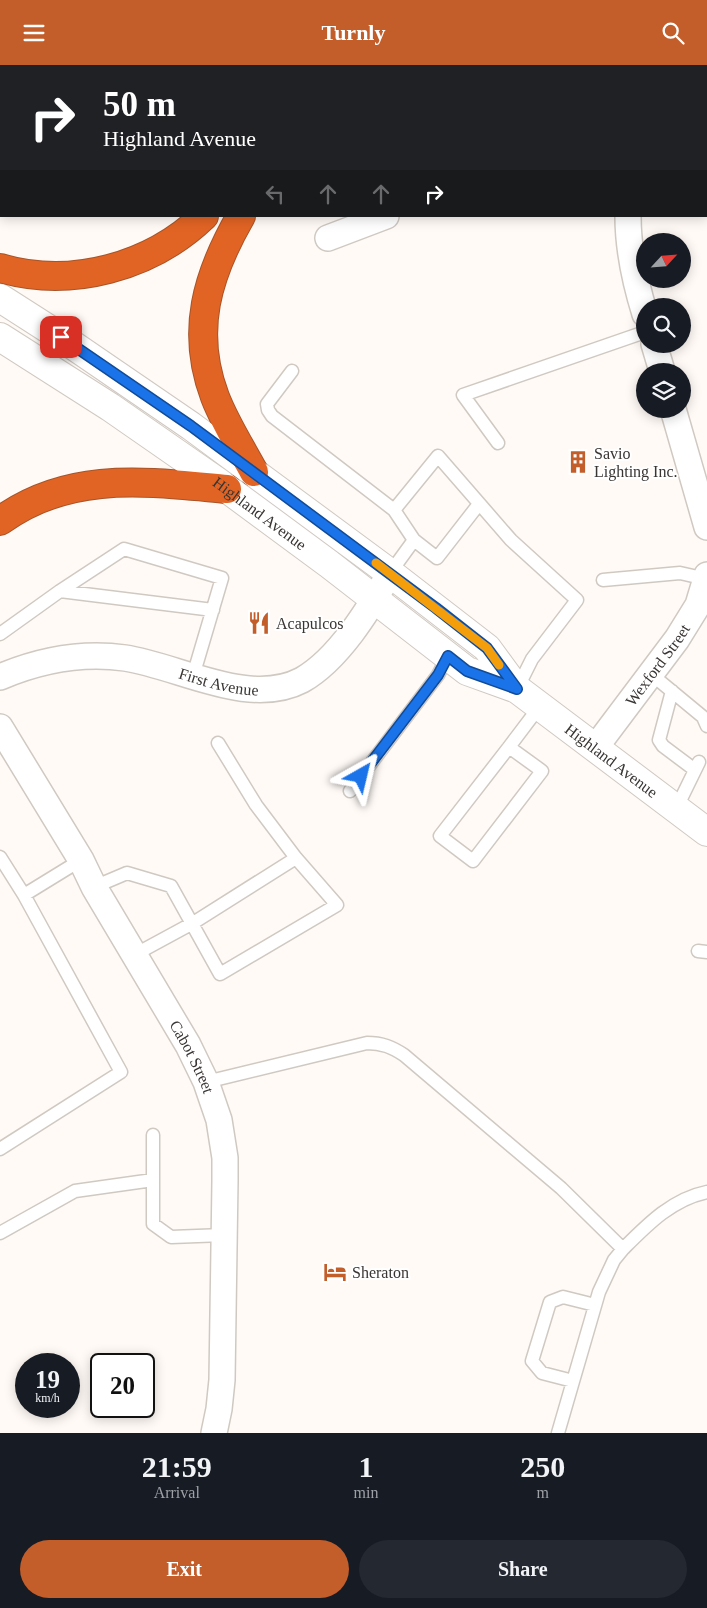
<!DOCTYPE html>
<html lang="en">
<head>
<meta charset="utf-8">
<style>
	body { margin:0; font-family:Georgia,serif; background:#242831; color:#f1f3f6; height:100vh; display:flex; flex-direction:column; font-size:19px; white-space:nowrap }
	* { box-sizing:border-box; margin:0 }
	p { font-size:16px; color:#9ea1a6 }
	.icon { flex:none; width:28px; height:28px; fill:none; stroke:currentColor; stroke-width:2; stroke-linecap:round; stroke-linejoin:round }
	.map { position:relative; height:1368px; overflow:hidden }
	.side { display:flex; flex-direction:column; background:#171b24; flex:1 }
	.side>* { flex:none }
	.guide { position:absolute; left:0px; top:0px; width:708px; height:152px; box-shadow:0 2px 12px #0003; background:#202124; color:#fff; overflow:hidden }
	.needle { width:32px; rotate:64deg }
	.fabs { position:absolute; left:636px; top:168px; display:grid; gap:10px }
	.fabs a { display:grid; place-items:center; width:55px; height:55px; border-radius:50%; background:#171b24; box-shadow:0 2px 12px #0003; font-size:25px }
	.speed { position:absolute; left:15px; top:1288px; display:flex; gap:10px; font-size:25px; font-weight:700; text-align:center }
	.speed>* { display:grid; place-content:center; width:65px; height:65px; border-radius:50%; background:#171b24; box-shadow:0 2px 12px #0003; line-height:1 }
	.speed small { font-size:12px; font-weight:400 }
	.speed .limit { border:2px solid #111; border-radius:8px; background:#fff; color:#111 }
	.pin { position:absolute; display:grid; place-items:center; width:42px; height:42px; color:#fff; margin:-21px; border-radius:10px; box-shadow:0 2px 8px #0006 }
	.me { position:absolute; width:55px; margin:-28px; rotate:37deg; stroke-linejoin:round; filter:drop-shadow(0 0 4px #0008) }
	.turn { display:flex; align-items:center; gap:18px; height:105px; padding:0 20px; font-size:22px }
	.turn .icon { width:65px; height:65px; stroke-width:2.5 }
	.turn b { display:block; font-size:35px; line-height:42px }
	.lanes { display:flex; align-items:center; height:48px; padding:0 20px; background:#0003; justify-content:center; gap:25px; direction:ltr }
	.lanes .off { opacity:.35 }
	.eta { display:flex; justify-content:space-evenly; align-items:center; height:85px; text-align:center }
	.eta b { font-size:30px; font-weight:600; line-height:35px }
	.action { display:flex; gap:10px; margin-top:auto; padding:10px 20px }
	.action a { flex:1; height:58px; border-radius:30px; background:#c35e2b; color:#fff; font-size:20px; font-weight:600; line-height:58px; text-align:center }
	.action a+a { background:#242831; color:#f1f3f6 }
	header { display:flex; justify-content:space-between; align-items:center; height:65px; padding:0 20px; background:#c35e2b; color:#fff; font-size:22px; font-weight:600 }
	.map>svg:first-child { display:block }
	.lines { fill:none; stroke-linecap:round; stroke-linejoin:round }
	.lane-casing { stroke:#d0c9c2; stroke-width:15 }
	.street-casing { stroke:#d0c9c2; stroke-width:28 }
	.secondary-casing { stroke:#d0c9c2; stroke-width:30 }
	.highway-casing { stroke:#a65429; stroke-width:30 }
	.lane { stroke:#fff; stroke-width:12 }
	.street { stroke:#fff; stroke-width:25 }
	.secondary { stroke:#fff; stroke-width:28 }
	.highway { stroke:#e16424; stroke-width:28 }
	.route-casing { stroke:#114b97; stroke-width:12 }
	.route { stroke:#1a73e8; stroke-width:9 }
	.slow { stroke:#f59e0b; stroke-width:9 }
	.labels { text-anchor:middle; dominant-baseline:central; stroke-width:4; stroke-linejoin:round; paint-order:stroke }
	.poi-label { font-size:16px; fill:#383533; stroke:#fff; text-anchor:start }
	.street-label { font-size:16px; fill:#383533; stroke:#fff }
</style>
</head>
<body>
<header><svg class="icon" aria-label="menu" viewBox="0 0 24 24"><path d="M4 6h16M4 12h16M4 18h16"/></svg>Turnly<svg class="icon" aria-label="search" viewBox="0 0 24 24"><circle cx="10" cy="10" r="6"/><path d="M15 15l6 6"/></svg></header>
<div class="map">
<svg width="707" height="1368" viewBox="0 0 707 1368">
	<rect width="100%" height="100%" fill="#fffaf6"/>
	<g class="lines">
		<defs>
			<path id="lane" d="M473,1l1,-1
				M292,306l-25,33 1,6 4,6 122,94 20,30 23,18 42,-54
				M498,378l-35,-48 182,-63
				M394,445l44,-54 73,84 66,60 -45,59 -15,30
				M390,508l24,-33
				M603,515l77,-7 26,6
				M60,526l153,19
				M0,569l60,-43 64,-42 98,29 -29,98
				M651,609l52,43 4,9
				M672,626l-13,49 4,6 32,24
				M509,682l33,24 -69,90 -33,-25 69,-89 31,-41
				M350,726l88,-116 10,-19
				M676,744l23,-47
				M0,792l24,38 97,177 -121,77
				M94,822l33,-14 44,13 49,88 117,-69 -41,-47 -40,-53 -38,-62
				M24,830l57,-35
				M698,886l9,1
				M134,890l59,-32 103,-65
				M206,1017l161,-39c15,0 25,4 37,12l157,133 62,61c24,-24 49,-50 84,-57
				M153,1070v89l18,13 53,-2
				M0,1168l75,-42 78,-11
				M573,1316l-31,-8 -10,-12 18,-59 13,-5 32,8
				M558,1368l41,-141 15,-32 9,-11"/>
			<g id="street">
				<path d="M655,1v-1"/>
				<path d="M706,127h1"/>
				<path d="M628,151c0,35 7,66 17,98"/>
				<path d="M328,173l58,-22"/>
				<path d="M654,279l8,27"/>
				<path d="M673,344l34,118"/>
				<path id="s1" d="M0,612c40,-17 82,-25 125,-19 54,8 124,50 177,22 37,-21 67,-71 88,-107"/>
				<path id="s2" d="M0,662l81,133 13,27 94,158 18,37 13,38 6,38v23l-3,199 -3,29 -5,24"/>
				<path id="s3" d="M595,683l82,-109 21,-34 9,-30"/>
			</g>
			<g id="secondary">
				<path d="M0,233l61,39 130,89 199,147 97,75 30,41"/>
				<path id="s4" d="M0,272l110,70 108,75 111,82 138,107 50,18 190,143"/>
			</g>
			<path id="highway" d="M300,1v-1
				M327,1l1,-1
				M241,151c-34,59 -51,115 -26,181 10,26 26,51 39,75
				M0,203c71,21 151,-1 204,-52
				M0,456c70,-51 147,-39 227,-32"/>
		</defs>
		<!-- lane casing -->
		<use href="#lane" class="lane-casing"/>
		<!-- street casing -->
		<use href="#street" class="street-casing"/>
		<!-- secondary casing -->
		<use href="#secondary" class="secondary-casing"/>
		<!-- highway casing -->
		<use href="#highway" class="highway-casing"/>
		<!-- lane -->
		<use href="#lane" class="lane"/>
		<!-- street -->
		<use href="#street" class="street"/>
		<!-- secondary -->
		<use href="#secondary" class="secondary"/>
		<!-- highway -->
		<use href="#highway" class="highway"/>
	</g>
	<g class="lines">
		<defs>
			<path id="route" d="M61,272l130,89 245,182 51,40 30,41 -50,-18 -19,-15 -10,19 -77,101"/>
		</defs>
		<!-- route casing -->
		<use href="#route" class="route-casing"/>
		<!-- route -->
		<use href="#route" class="route"/>
		<!-- slow -->
		<path class="slow" d="M376,498l111,85 12,17"/>
	</g>
	<!-- icons -->
	<defs>
		<symbol id="building-bare" viewBox="-9 -9 18 18"><path d="M-4-6H4V6H1V3H-1V6H-4ZM-2.5-4.3h1.7v1.8h-1.7ZM.8-4.3h1.7v1.8H.8ZM-2.5-1h1.7V.8h-1.7ZM.8-1h1.7V.8H.8Z" fill="#c35e2b" stroke="#fff" stroke-width="2.5" paint-order="stroke"/></symbol>
		<symbol id="restaurant-bare" viewBox="-9 -9 18 18"><path d="M-5-6h1v4h1v-4h1v4h1v-4h1v5L-1.5 .5V6h-2V.5L-5-1ZM5-6V6H3V1.5H1.5Q1.5-4 5-6Z" fill="#c35e2b" stroke="#fff" stroke-width="2.5" paint-order="stroke"/></symbol>
		<symbol id="hotel-bare" viewBox="-9 -9 18 18"><path d="M-6-4.5h1.5V1H6V5H4.5V3h-9V5H-6ZM-4 0a1.8 1.8 0 1 1 3.6 0ZM.5 0V-2.5h3Q6-2.5 6 0Z" fill="#c35e2b" stroke="#fff" stroke-width="2.5" paint-order="stroke"/></symbol>
	</defs>
	<g fill-rule="evenodd">
		<use href="#building-bare" x="562" y="381" width="32" height="32"/>
		<use href="#restaurant-bare" x="243" y="542" width="32" height="32"/>
		<use href="#hotel-bare" x="319" y="1191" width="32" height="32"/>
	</g>
	<g class="labels">
		<!-- poi labels -->
		<g class="poi-label">
			<text x="594" y="388">Savio<tspan x="594" dy="18">Lighting Inc.</tspan></text>
			<text x="276" y="558">Acapulcos</text>
			<text x="352" y="1207">Sheraton</text>
		</g>
		<!-- street labels -->
		<g class="street-label">
			<text stroke="none"><textPath href="#s4" startOffset="314">Highland Avenue</textPath></text>
			<text stroke="none"><textPath href="#s3" startOffset="104">Wexford Street</textPath></text>
			<text stroke="none"><textPath href="#s1" startOffset="225">First Avenue</textPath></text>
			<text stroke="none"><textPath href="#s4" startOffset="746">Highland Avenue</textPath></text>
			<text stroke="none"><textPath href="#s2" startOffset="382">Cabot Street</textPath></text>
		</g>
	</g>
</svg>
<div class="fabs">
<a><svg class="needle" viewBox="-14 -14 28 28"><path d="M0-13l5 13h-10z" fill="#e53935"/><path d="M0 13l5-13h-10z" fill="#9ea1a6"/></svg></a>
<a><svg class="icon" aria-label="search" viewBox="0 0 24 24"><circle cx="10" cy="10" r="6"/><path d="M15 15l6 6"/></svg></a>
<a><svg class="icon" aria-label="layers" viewBox="0 0 24 24"><path d="M12 4l9 5-9 5-9-5zM3 14l9 5 9-5"/></svg></a>
</div>
<div class="speed"><div>19<small>km/h</small></div><div class="limit">20</div></div>
<div class="pin" style="left:61px;top:272px;background:#d93025"><svg class="icon" aria-label="arrive" viewBox="0 0 24 24"><path d="M6 21V4h12l-3 4 3 4H6"/></svg></div>
<svg class="me" style="left:361px;top:711px" viewBox="-20 -20 40 40"><path d="M0-17L14 15 0 8-14 15z" fill="#1a73e8" stroke="#fff" stroke-width="4"/></svg>
<div class="guide">
<div class="turn"><svg class="icon" aria-label="right" viewBox="0 0 24 24"><path d="M7 20v-9h11M14 6l5 5-5 5"/></svg><div><b>50 m</b>Highland Avenue</div></div>
<div class="lanes"><svg class="icon off" aria-label="left" viewBox="0 0 24 24"><path d="M17 20v-9H6M10 6l-5 5 5 5"/></svg><svg class="icon off" aria-label="ahead" viewBox="0 0 24 24"><path d="M12 20V5M6 11l6-6 6 6"/></svg><svg class="icon off" aria-label="ahead" viewBox="0 0 24 24"><path d="M12 20V5M6 11l6-6 6 6"/></svg><svg class="icon" aria-label="right" viewBox="0 0 24 24"><path d="M7 20v-9h11M14 6l5 5-5 5"/></svg></div>
</div>
</div>
<section class="side">
<div class="eta">
<div><b>21:59</b><p>Arrival</p></div>
<div><b>1</b><p>min</p></div>
<div><b>250</b><p>m</p></div>
</div>
<div class="action"><a>Exit</a><a>Share</a></div>
</section>
</body>
</html>
